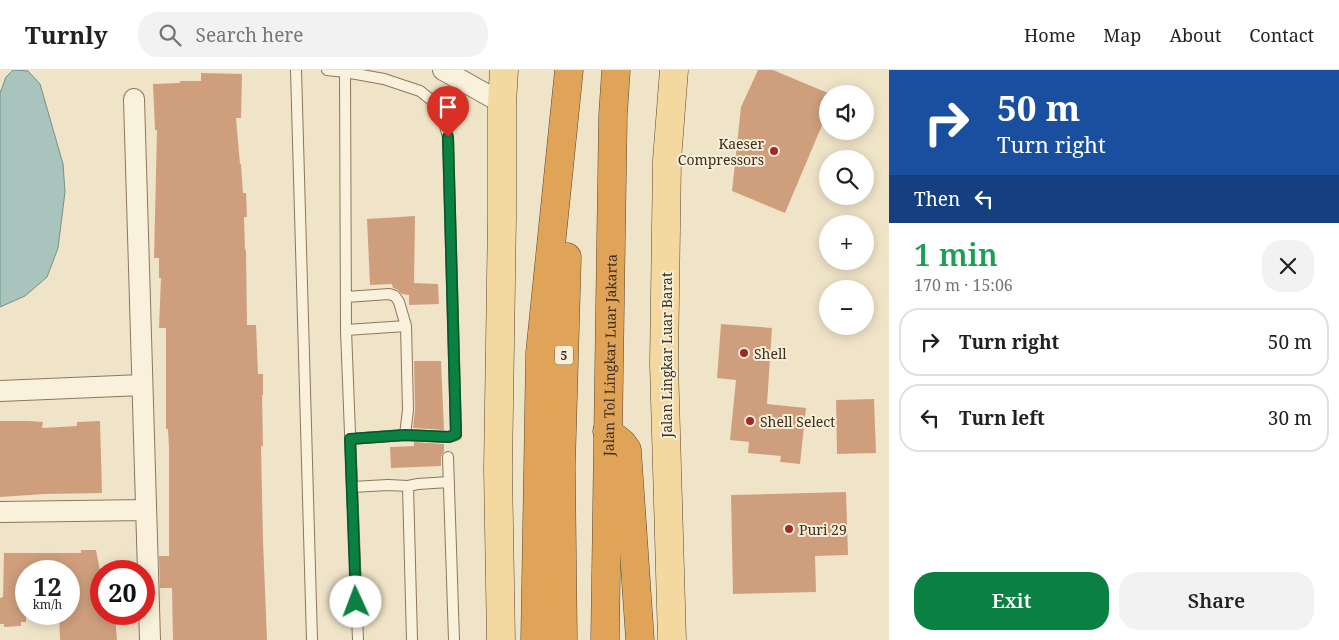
<!DOCTYPE html>
<html lang="en">
<head>
<meta charset="utf-8">
<style>
	body { margin:0; font-family:"Noto Serif",serif; background:#f2f2f2; color:#222; height:100vh; display:flex; flex-direction:column; font-size:19px; white-space:nowrap }
	* { box-sizing:border-box; margin:0 }
	p { font-size:16px; color:#767676 }
	.icon { flex:none; width:28px; height:28px; fill:none; stroke:currentColor; stroke-width:2; stroke-linecap:round; stroke-linejoin:round }
	.map { position:relative; flex:1; overflow:hidden }
	.side { display:flex; flex-direction:column; background:#fff; width:450px }
	.side>* { flex:none }
	.hud { background:#1a4fa0; color:#fff; overflow:hidden }
	.buttons { position:absolute; left:819px; top:15px; display:grid; gap:10px }
	.buttons a { display:grid; place-items:center; width:55px; height:55px; border-radius:50%; background:#fff; box-shadow:0 2px 12px #0003; font-size:25px }
	.speed { position:absolute; left:15px; top:490px; display:flex; gap:10px; font-size:25px; font-weight:700; text-align:center }
	.speed>* { display:grid; place-content:center; width:65px; height:65px; border-radius:50%; background:#fff; box-shadow:0 2px 12px #0003; line-height:1 }
	.speed small { font-size:12px; font-weight:400 }
	.speed .limit { border:8px solid #d22; background:#fff; color:#111 }
	.pin { position:absolute; display:grid; place-items:center; width:42px; height:42px; color:#fff; margin:-51px -21px; border-radius:50% 50% 50% 0; rotate:-45deg; box-shadow:0 0 5px #0007 }
	.pin .icon { rotate:45deg }
	.me { position:absolute; width:55px; margin:-28px; rotate:358deg; stroke-linejoin:round; filter:drop-shadow(0 0 4px #0008) }
	.turn { display:flex; align-items:center; gap:18px; height:105px; padding:0 25px; font-size:22px }
	.turn .icon { width:65px; height:65px; stroke-width:2.5 }
	.turn b { display:block; font-size:35px; line-height:42px }
	.then { display:flex; align-items:center; height:48px; padding:0 25px; background:#0003; gap:10px; font-size:19px }
	.round { display:grid; place-items:center; flex:none; width:52px; height:52px; border-radius:20px; background:#f2f2f2 }
	.overview { display:flex; align-items:center; justify-content:space-between; height:85px; padding:0 25px }
	h1 { font-size:30px; font-weight:600; line-height:38px; color:#1e9e55 }
	.button { display:flex; gap:10px; margin-top:auto; padding:10px 25px }
	.button a { flex:1; height:58px; border-radius:20px; background:#0b8043; color:#fff; font-size:20px; font-weight:600; line-height:58px; text-align:center }
	.button a+a { background:#f2f2f2; color:#222 }
	ul { padding:0; list-style:none }
	li { display:flex; align-items:center; gap:15px; height:68px; margin:0 10px 8px; padding:0 15px; border:2px solid #e0e0e0; border-radius:20px }
	li div { flex:1 }
	li b { display:block; font-size:19px }
	li em { font-style:normal }
	header { display:flex; align-items:center; gap:30px; box-sizing:border-box; height:70px; padding:0 25px; background:#fff; border-bottom:1px solid #e0e0e0 }
	header strong { font-size:24px }
	nav { display:flex; gap:28px; margin-inline-start:auto; font-size:18px }
	.search { width:350px; height:45px; background:#f2f2f2; display:flex; align-items:center; gap:12px; box-sizing:border-box; padding:0 18px; border-radius:20px; color:#767676; font-size:19px }
	main { display:flex; flex:1; min-height:0 }
	.map>svg:first-child { display:block }
	.water { fill:#a9c4bc; stroke:#6f938a }
	.building { fill:#cf9f7d }
	.lines { fill:none; stroke-linecap:round; stroke-linejoin:round }
	.lane-casing { stroke:#8d765c; stroke-width:12 }
	.street-casing { stroke:#8d765c; stroke-width:22 }
	.primary-casing { stroke:#5b4430; stroke-width:29 }
	.highway-casing { stroke:#5b4430; stroke-width:29 }
	.lane { stroke:#faf1dc; stroke-width:10 }
	.street { stroke:#faf1dc; stroke-width:20 }
	.primary { stroke:#f3d9a0; stroke-width:28 }
	.highway { stroke:#e0a458; stroke-width:28 }
	.route-casing { stroke:#07532c; stroke-width:12 }
	.route { stroke:#0b8043; stroke-width:9 }
	.poi-dot { fill:#9e2a2b; stroke:#f7eed8; stroke-width:2 }
	.labels { text-anchor:middle; dominant-baseline:central; stroke-width:4; stroke-linejoin:round; paint-order:stroke }
	.shield { fill:#f7eed8; stroke:#756857; stroke-width:1 }
	.shield-label { font-size:12px; font-weight:bold; fill:#3d2e20 }
	.poi-label { font-size:14px; fill:#3d2e20; stroke:#f7eed8; text-anchor:start }
	.street-label { font-size:14px; fill:#3d2e20; stroke:#f7eed8 }
</style>
</head>
<body>
<header>
<strong>Turnly</strong>
<div class="search"><svg class="icon" aria-label="search" viewBox="0 0 24 24"><circle cx="10" cy="10" r="6"/><path d="M15 15l6 6"/></svg>Search here</div>
<nav><a>Home</a><a>Map</a><a>About</a><a>Contact</a></nav>
</header>
<main>
<div class="map">
<svg width="889" height="570" viewBox="0 0 889 570">
	<rect width="100%" height="100%" fill="#f0e4c8"/>
	<!-- water -->
	<path class="water" d="M13,0l15,1 12,13 23,80 2,28 -7,56 -11,29 -22,19 -25,11v-214l6,-16z"/>
	<!-- building -->
	<path class="building" d="M758,0h15l55,23v18l-43,102 -53,-22 9,-84z
		M201,3l41,1 -1,44h-5l4,46h1l2,29h3l1,24h-3l1,33h1l1,75h9l2,49h5v21h-1l1,51h-2l2,94 4,100h-94l-1,-52h-12l-1,-32h10v-108l-1,-19h-2v-101h-7l2,-50h-2v-20h-5l3,-128h-2l-2,-46 27,-1v-2h21z
		M415,146l-1,67 24,1 1,20 -30,1v-10l-7,-1 -4,-4 -5,-2 -1,-4 -22,1 -3,-66z
		M721,254l51,4 -5,76 39,4 -6,56 -20,-2 1,-6 -33,-3 1,-11 -19,-2 6,-60 -19,-2z
		M414,291h27l3,69 -31,-2 2,-18z
		M874,329l2,54 -39,1 -1,-54z
		M0,351h28l15,1 -1,6 35,-2v-4l23,-1 2,72 -58,1 -44,3z
		M414,372l30,2v7l-3,6v9l-50,2 -1,-21 24,-1z
		M846,422l2,63 -33,1 1,36 -83,2 -2,-99z
		M81,480h15l4,21h-2v33h3v10h5v3h9l2,23h-57l-1,-26h10v-43h-43v51h-5v4l-17,1v-3h-4v-26l3,-1 1,-44h77z"/>
	<g class="lines">
		<defs>
			<path id="lane" d="M296,0l16,570
				M327,0l18,2 1,258 12,310
				M345,2l39,7 36,12 20,16 8,30 8,298 -7,2 -44,-2
				M346,227l43,-3 6,2 4,6 7,24 2,84 -3,25 -55,4
				M346,260l60,-4
				M448,387l6,183
				M408,416l4,154
				M352,417l36,-2 20,1 10,-2 31,-2"/>
			<path id="street" d="M443,0l59,33
				M134,29l16,541
				M0,321l142,-6
				M0,442l146,-2"/>
			<path id="primary" d="M501,570l-3,-170 4,-253v-114l2,-33
				M672,570l-8,-276 3,-204 7,-90"/>
			<g id="highway">
				<path d="M607,361l15,12 5,7 13,190"/>
				<path d="M535,570l5,-287 29,-283"/>
				<path d="M563,570l-2,-174 6,-209"/>
				<path id="s1" d="M605,570l6,-401 2,-124 3,-45"/>
			</g>
		</defs>
		<!-- lane casing -->
		<use href="#lane" class="lane-casing"/>
		<!-- street casing -->
		<use href="#street" class="street-casing"/>
		<!-- primary casing -->
		<use href="#primary" class="primary-casing"/>
		<!-- highway casing -->
		<use href="#highway" class="highway-casing"/>
		<!-- lane -->
		<use href="#lane" class="lane"/>
		<!-- street -->
		<use href="#street" class="street"/>
		<!-- primary -->
		<use href="#primary" class="primary"/>
		<!-- highway -->
		<use href="#highway" class="highway"/>
	</g>
	<g class="lines">
		<defs>
			<path id="route" d="M356,532l-6,-163 55,-4 44,2 7,-3 -8,-297"/>
		</defs>
		<!-- route casing -->
		<use href="#route" class="route-casing"/>
		<!-- route -->
		<use href="#route" class="route"/>
	</g>
	<!-- markers -->
	<g class="poi-dot">
		<circle cx="774" cy="81" r="5"/>
		<circle cx="744" cy="283" r="5"/>
		<circle cx="750" cy="351" r="5"/>
		<circle cx="789" cy="459" r="5"/>
	</g>
	<g class="labels">
		<!-- shield labels -->
		<rect class="shield" x="555" y="275.5" width="18" height="19" rx="4"/>
		<g class="shield-label">
			<text x="564" y="285">5</text>
		</g>
		<!-- poi labels -->
		<g class="poi-label">
			<text x="764" y="73" text-anchor="end">Kaeser<tspan x="764" dy="16">Compressors</tspan></text>
			<text x="754" y="283">Shell</text>
			<text x="760" y="351">Shell Select</text>
			<text x="799" y="459">Puri 29</text>
		</g>
		<!-- street labels -->
		<g class="street-label">
			<text stroke="none"><textPath href="#s1" startOffset="285">Jalan Tol Lingkar Luar Jakarta</textPath></text>
			<text transform="translate(666 285) rotate(-90)">Jalan Lingkar Luar Barat</text>
		</g>
	</g>
</svg>
<div class="buttons">
<a><svg class="icon" aria-label="sound" viewBox="0 0 24 24"><path d="M4 9h4l5-4v14l-5-4H4zM17 9q2 3 0 6"/></svg></a>
<a><svg class="icon" aria-label="search" viewBox="0 0 24 24"><circle cx="10" cy="10" r="6"/><path d="M15 15l6 6"/></svg></a>
<a>+</a>
<a>−</a>
</div>
<div class="speed"><div>12<small>km/h</small></div><div class="limit">20</div></div>
<div class="pin" style="left:448px;top:67px;background:#d93025"><svg class="icon" aria-label="arrive" viewBox="0 0 24 24"><path d="M6 21V4h12l-3 4 3 4H6"/></svg></div>
<svg class="me" style="left:356px;top:532px" viewBox="-20 -20 40 40"><circle r="19" fill="#fff"/><path d="M0-13L10 11 0 6-10 11z" fill="#0b8043"/></svg>
</div>
<section class="side">
<div class="hud">
<div class="turn"><svg class="icon" aria-label="right" viewBox="0 0 24 24"><path d="M7 20v-9h11M14 6l5 5-5 5"/></svg><div><b>50 m</b>Turn right</div></div>
<div class="then">Then<svg class="icon" aria-label="left" viewBox="0 0 24 24"><path d="M17 20v-9H6M10 6l-5 5 5 5"/></svg></div>
</div>
<div class="overview"><div><h1>1 min</h1><p>170 m · 15:06</p></div><a class="round"><svg class="icon" aria-label="close" viewBox="0 0 24 24"><path d="M6 6l12 12M18 6L6 18"/></svg></a></div>
<ul>
<li><svg class="icon" aria-label="right" viewBox="0 0 24 24"><path d="M7 20v-9h11M14 6l5 5-5 5"/></svg><div><b>Turn right</b></div><em>50 m</em></li>
<li><svg class="icon" aria-label="left" viewBox="0 0 24 24"><path d="M17 20v-9H6M10 6l-5 5 5 5"/></svg><div><b>Turn left</b></div><em>30 m</em></li>
</ul>
<div class="button"><a>Exit</a><a>Share</a></div>
</section>
</main>
</body>
</html>
